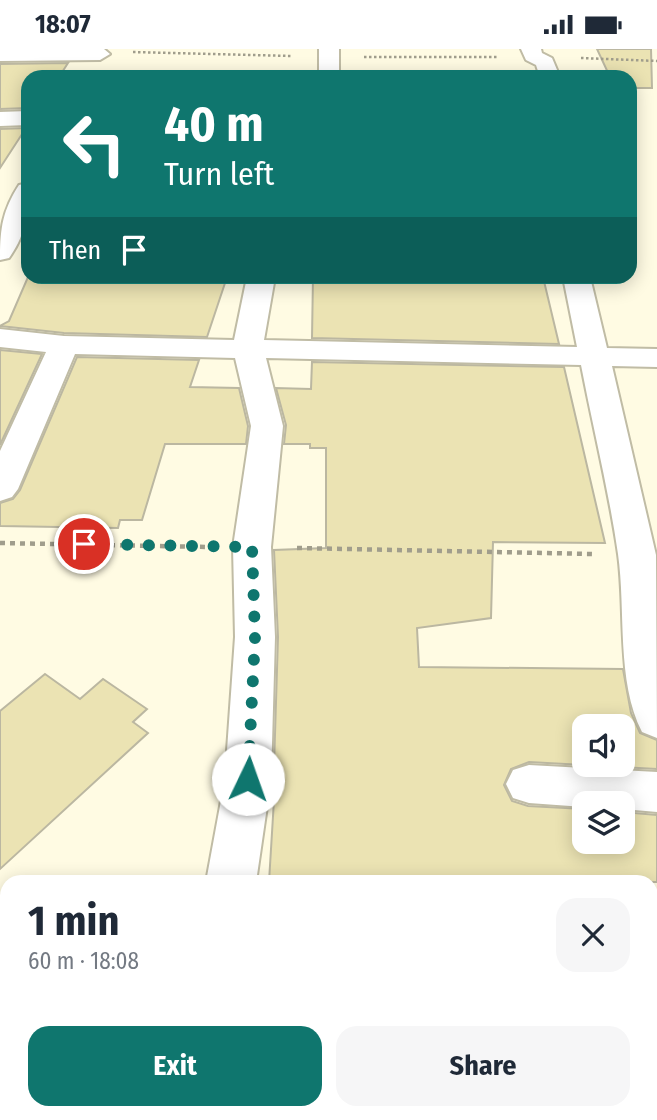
<!DOCTYPE html>
<html lang="en">
<head>
<meta charset="utf-8">
<style>
	body { margin:0; font-family:"Fira Sans Condensed",sans-serif; background:#f6f6f7; color:#1f2937; height:100vh; display:flex; flex-direction:column; font-size:26px; white-space:nowrap }
	* { box-sizing:border-box; margin:0 }
	p { font-size:23px; color:#747a83 }
	.icon { flex:none; width:38px; height:38px; fill:none; stroke:currentColor; stroke-width:2; stroke-linecap:round; stroke-linejoin:round }
	.map { position:relative; flex:1; overflow:hidden }
	.side { position:absolute; left:0px; top:826px; width:658px; height:245px; display:flex; flex-direction:column; background:#fff; border-radius:21px 21px 0 0; box-shadow:0 4px 18px #0003 }
	.side>* { flex:none }
	.hud { position:absolute; left:21px; top:21px; width:616px; height:214px; border-radius:21px; box-shadow:0 4px 18px #0003; background:#0f766e; color:#fff; overflow:hidden }
	.tools { position:absolute; left:572px; top:665px; display:grid; gap:14px }
	.tools a { display:grid; place-items:center; width:63px; height:63px; border-radius:14px; background:#fff; box-shadow:0 4px 18px #0003; font-size:35px }
	.pin { position:absolute; display:grid; place-items:center; width:60px; height:60px; color:#fff; margin:-30px; border:4px solid #fff; border-radius:50%; box-shadow:0 2px 7px #0007 }
	.me { position:absolute; width:77px; margin:-38px; rotate:3deg; stroke-linejoin:round; filter:drop-shadow(0 0 5px #0008) }
	.turn { display:flex; align-items:center; gap:24px; height:147px; padding:0 28px; font-size:32px }
	.turn .icon { width:91px; height:91px; stroke-width:2.5 }
	.turn b { display:block; font-size:49px; line-height:60px }
	.then { display:flex; align-items:center; height:66px; padding:0 28px; background:#0003; gap:14px; font-size:26px }
	.round { display:grid; place-items:center; flex:none; width:74px; height:74px; border-radius:21px; background:#f6f6f7 }
	.head { display:flex; align-items:center; justify-content:space-between; height:119px; padding:0 28px }
	h1 { font-size:42px; font-weight:700; line-height:52px }
	.primary-button { display:flex; gap:14px; margin-top:auto; padding:14px 28px }
	.primary-button a { flex:1; height:80px; border-radius:21px; background:#0f766e; color:#fff; font-size:28px; font-weight:700; line-height:80px; text-align:center }
	.primary-button a+a { background:#f6f6f7; color:#1f2937 }
	.status { display:flex; justify-content:space-between; align-items:center; height:49px; padding:0 35px; background:#fff; direction:ltr }
	.status svg { height:19px; fill:currentColor }
	.map>svg:first-child { display:block }
	.building { fill:#ebe3b3; stroke:#bbb7a1; stroke-width:2; fill-rule:evenodd }
	.lines { fill:none; stroke-linecap:round; stroke-linejoin:round }
	.street-casing { stroke:#c0bca5; stroke-width:4 }
	.path-far1 { stroke:#a09d8c; stroke-width:2.5; stroke-dasharray:2.5 2.5; stroke-linecap:butt }
	.path { stroke:#a09d8c; stroke-width:4.5; stroke-dasharray:5 5; stroke-linecap:butt }
	.street { fill:#fff; fill-rule:evenodd }
	.route { stroke:#0f766e; stroke-width:12; stroke-dasharray:0 21.6 }
</style>
</head>
<body>
<div class="status"><b>18:07</b><svg viewBox="0 0 49 12"><path d="M0 12V9h3v3zM5 12V6h3v6zM10 12V3h3v9zM15 12V0h3v12zM26 1h20v11H26zM47 4h2v5h-2z"/></svg></div>
<div class="map">
<svg width="657" height="1071" viewBox="0 0 657 1071">
	<rect width="100%" height="100%" fill="#fffbe3"/>
	<!-- building -->
	<path class="building" d="M597,0h54l1,39h-22v-11h-20z
		M68,14l-9,14h-31v31l-28,1v-45z
		M26,79l-26,40v-39z
		M28,228h199l-20,60 -143,-4 -64,-7 9,-5z
		M313,228h230l16,67 -247,-6z
		M0,301l42,4 -42,91z
		M77,308l122,3 -9,27 49,1 9,38 -2,18h-81l-23,76h-22l-2,8 -118,-2v-23l13,-4 7,-9z
		M312,313l252,5 41,176 -112,-1 -2,76 -74,10 2,39 204,2 8,44 9,20 17,7v29l-128,-7 -18,7 -7,16 8,16 16,5 56,3v33h39v-30l34,3v67h-388l7,-115h-2l4,-130 -4,-87 52,-2v-100h-16v-4h-26l2,-19 -10,-37 35,1zM584,677h39v39h-39z
		M45,625l35,25 23,-20 44,30 -14,13 15,11 -148,136v-158z"/>
	<g class="lines">
		<defs>
			<path id="street" d="M0,0h104l6,5 -10,6 -100,1z
				M319,0h20v28h-20z
				M521,0h20l1,4 10,5 8,19h-20l-4,-12 -10,-5z
				M28,62v14l-28,1v-14z
				M28,134c0,29 -1,50 -19,75l-9,2c0,-30 2,-49 19,-75z
				M247,228h28l-11,63 313,7 -14,-70h27l17,71 50,1v18l-45,-1 44,189 1,183 -15,-6c-26,-51 -16,-122 -24,-178 -9,-63 -25,-126 -37,-189l-315,-7 17,68 -12,121 4,90 -4,142 -15,103h-50l19,-103 10,-142 -2,-90 18,-121 -16,-68 -160,-4 -57,135 -6,8 -12,4v-50l46,-99 -46,-5v-18l64,7 170,4z
				M529,716l128,7v40l-34,-3v-6h-39v4l-55,-4 -16,-5 -7,-14 7,-14z
				M161,1064h58l-1,7h-58z"/>
		</defs>
		<!-- street casing -->
		<use href="#street" class="street-casing"/>
		<!-- path-far1 -->
		<path class="path-far1" d="M133,3l159,4
			M364,8h135
			M581,9l76,3"/>
		<!-- path -->
		<path class="path" d="M0,494l208,4
			M297,499l296,6"/>
		<!-- street -->
		<use href="#street" class="street"/>
	</g>
	<g class="lines">
		<!-- route -->
		<path class="route" d="M84,495l168,3 3,90 -7,142"/>
	</g>
</svg>
<div class="tools">
<a><svg class="icon" aria-label="sound" viewBox="0 0 24 24"><path d="M4 9h4l5-4v14l-5-4H4zM17 9q2 3 0 6"/></svg></a>
<a><svg class="icon" aria-label="layers" viewBox="0 0 24 24"><path d="M12 4l9 5-9 5-9-5zM3 14l9 5 9-5"/></svg></a>
</div>
<div class="pin" style="left:84px;top:495px;background:#d93025"><svg class="icon" aria-label="arrive" viewBox="0 0 24 24"><path d="M6 21V4h12l-3 4 3 4H6"/></svg></div>
<svg class="me" style="left:248px;top:730px" viewBox="-20 -20 40 40"><circle r="19" fill="#fff"/><path d="M0-13L10 11 0 6-10 11z" fill="#0f766e"/></svg>
<div class="hud">
<div class="turn"><svg class="icon" aria-label="left" viewBox="0 0 24 24"><path d="M17 20v-9H6M10 6l-5 5 5 5"/></svg><div><b>40 m</b>Turn left</div></div>
<div class="then">Then<svg class="icon" aria-label="arrive" viewBox="0 0 24 24"><path d="M6 21V4h12l-3 4 3 4H6"/></svg></div>
</div>
<section class="side">
<div class="head"><div><h1>1 min</h1><p>60 m · 18:08</p></div><a class="round"><svg class="icon" aria-label="close" viewBox="0 0 24 24"><path d="M6 6l12 12M18 6L6 18"/></svg></a></div>
<div class="primary-button"><a>Exit</a><a>Share</a></div>
</section>
</div>
</body>
</html>
